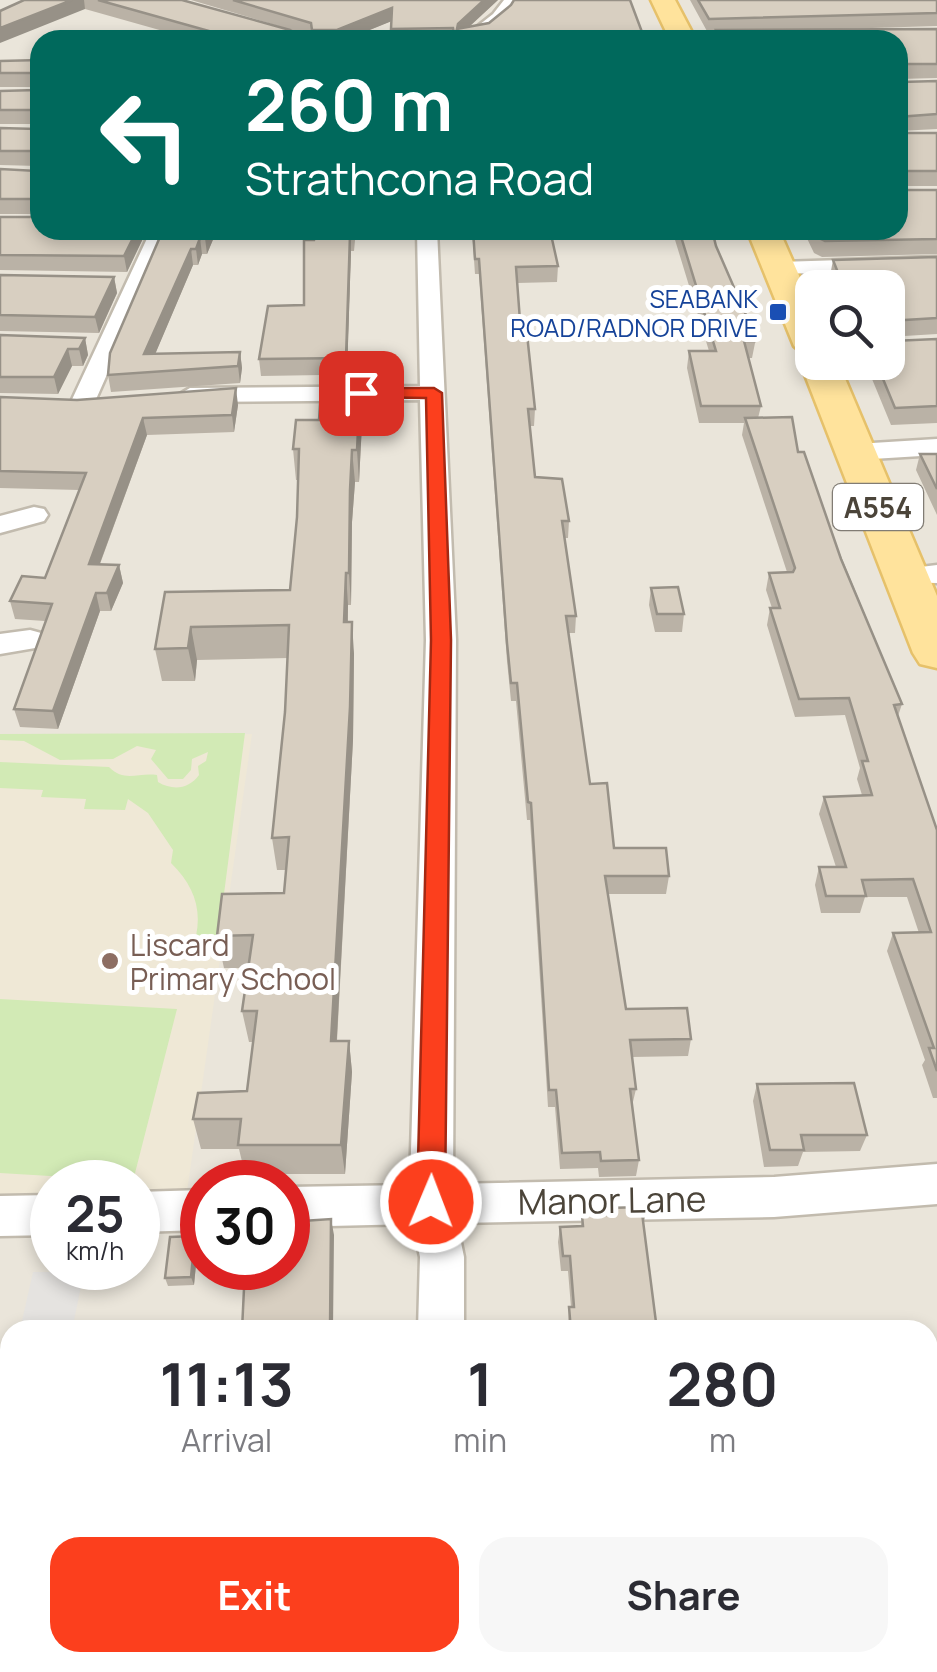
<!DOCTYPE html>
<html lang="en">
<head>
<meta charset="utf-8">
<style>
	body { margin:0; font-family:Manrope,sans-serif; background:#f7f7f7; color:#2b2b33; height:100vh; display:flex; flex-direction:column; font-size:38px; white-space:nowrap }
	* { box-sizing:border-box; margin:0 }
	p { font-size:32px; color:#7c7c81 }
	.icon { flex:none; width:55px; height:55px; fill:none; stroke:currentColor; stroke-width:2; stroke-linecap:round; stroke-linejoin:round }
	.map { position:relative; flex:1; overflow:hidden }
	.details { position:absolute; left:0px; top:1320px; width:938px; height:352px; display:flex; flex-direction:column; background:#fff; border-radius:30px 30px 0 0; box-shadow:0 5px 15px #0003 }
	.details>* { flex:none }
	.hud { position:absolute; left:30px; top:30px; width:878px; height:210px; border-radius:30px; box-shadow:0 5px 15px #0003; background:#00695c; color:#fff; overflow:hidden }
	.controls { position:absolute; left:795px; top:270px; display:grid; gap:20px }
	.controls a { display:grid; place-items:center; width:110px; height:110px; border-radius:20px; background:#fff; box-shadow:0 5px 15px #0003; font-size:50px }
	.speed { position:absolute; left:30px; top:1160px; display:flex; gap:20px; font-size:50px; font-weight:700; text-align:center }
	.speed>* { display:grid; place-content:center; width:130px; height:130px; border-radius:50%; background:#fff; box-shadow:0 5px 15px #0003; line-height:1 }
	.speed small { font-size:25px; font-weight:400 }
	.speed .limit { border:15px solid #d22; background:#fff; color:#111 }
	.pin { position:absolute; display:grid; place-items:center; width:85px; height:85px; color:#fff; margin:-42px; border-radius:20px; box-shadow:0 5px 15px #0006 }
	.me { position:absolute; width:110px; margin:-55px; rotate:1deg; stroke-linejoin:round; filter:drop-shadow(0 0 8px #0008) }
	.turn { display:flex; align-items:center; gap:35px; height:210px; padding:0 50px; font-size:45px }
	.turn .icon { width:130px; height:130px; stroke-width:2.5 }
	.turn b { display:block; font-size:70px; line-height:85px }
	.eta { display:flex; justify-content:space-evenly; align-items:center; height:170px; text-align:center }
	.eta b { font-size:60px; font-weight:700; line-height:70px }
	.primary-button { display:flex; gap:20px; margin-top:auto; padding:20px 50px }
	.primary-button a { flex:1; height:115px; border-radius:30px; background:#fc3f1d; color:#fff; font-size:40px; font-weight:700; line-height:115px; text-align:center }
	.primary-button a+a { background:#f7f7f7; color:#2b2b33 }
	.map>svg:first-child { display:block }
	.residential { fill:#eae5da; fill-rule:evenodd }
	.education { fill:#efe8d6 }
	.green { fill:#d2eab5 }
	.parking { fill:#e5e3e0 }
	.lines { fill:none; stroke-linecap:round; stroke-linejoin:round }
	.minor-casing { stroke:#c2bbae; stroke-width:5 }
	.secondary-casing { stroke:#d6c79b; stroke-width:5 }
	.primary-casing { stroke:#e6c16a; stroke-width:5 }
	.minor { fill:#fff; fill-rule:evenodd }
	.secondary { fill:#fff3cd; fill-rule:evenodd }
	.primary { fill:#ffe39c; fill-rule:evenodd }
	.wall { fill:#bab2a6 }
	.shaded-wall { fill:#979187 }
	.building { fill:#d8cfc1; stroke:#979187; stroke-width:2.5 }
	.route { fill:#fc3f1d; stroke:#a42913; stroke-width:2.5 }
	.transit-dot { fill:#1a4fb4; stroke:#fff; stroke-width:4 }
	.education-dot { fill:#8d6e63; stroke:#fff; stroke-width:4 }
	.labels { text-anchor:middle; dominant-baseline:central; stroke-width:10; stroke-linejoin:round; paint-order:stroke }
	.far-transit-label { font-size:25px; fill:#164399; stroke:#fff; text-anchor:end }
	.shield { fill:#fff; stroke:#817c74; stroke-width:2.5 }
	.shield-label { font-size:28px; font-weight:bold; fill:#4b4439 }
	.education-label { font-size:30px; fill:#785e54; stroke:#fff; text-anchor:start }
	.near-street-label { font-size:35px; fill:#4b4439; stroke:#fff }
</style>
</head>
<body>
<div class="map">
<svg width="937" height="1672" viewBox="0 0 937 1672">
	<rect width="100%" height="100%" fill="#f6f3ec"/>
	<!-- residential -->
	<path class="residential" d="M0,0h937v1672h-937zM40,40h858v190h-858zM812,288h76v74h-76zM52,1182h86v86h-86zM202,1182h86v86h-86zM10,1330h918v332h-918z"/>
	<!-- education -->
	<path class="education" d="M252,734l-66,465h-48v-17h-86v16l-52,-1v-457z"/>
	<!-- green -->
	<path class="green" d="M245,733l-29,222 -25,-3c14,-35 6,-64 -20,-89l2,-13 -25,-37 -20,-14 -3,11 -41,-1 2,-10 -45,-2 2,-7 -43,-2v-26l109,5c16,16 29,5 48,8l1,7c15,9 31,7 41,-7l-1,-9 8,-5 2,-9 -16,7 -1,11 -8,9h-15l-17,-20 5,-9 -19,-4 -24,13 -53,1 -36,-19 -24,-1v-6z
		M0,999l177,10 -44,172 -133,-8z"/>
	<!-- parking -->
	<path class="parking" d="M33,1272h51l-12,58h-52z
		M10,1372v132h-10v-89z"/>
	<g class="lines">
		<defs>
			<path id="minor" d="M504,0h16c-16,22 -32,40 -60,40l33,-26z
				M151,230h20l-78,176 -3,5h-18l-3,-5z
				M417,230h20l19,410 -3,544 321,-7 163,-13v40l-163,13 -317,6 7,34v73h-46l2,-73 -7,-33 -125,3v-40l122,-2 16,-545 -6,-240 -230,2 -12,-7 12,-7 230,-2z
				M937,257v12l-157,5 -11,-6 11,-6z
				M937,439v16l-81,5 -13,-8 13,-8z
				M34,507l10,2 4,6 -4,6 -44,12v-17z
				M937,565v18l-41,-1 -4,-6 4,-6z
				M30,630l11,3 4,7 -4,7 -41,7v-20z
				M202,1190v40l-64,2v-40z
				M52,1195v40l-52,1v-40z
				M10,1637v25h32l-2,10h-40v-31z
				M413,1662h54v10h-54z"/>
			<path id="secondary" d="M0,1538h10v74h-10z
				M928,1602l9,1v69h-27l-12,-10h30z"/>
			<path id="primary" d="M651,0h24l21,40h-26z
				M747,230h32l33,75v57h26l99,234v72l-17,-4 -7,-11 -113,-291 5,-7 -11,-9z"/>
		</defs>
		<!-- minor casing -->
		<use href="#minor" class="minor-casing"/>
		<!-- secondary casing -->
		<use href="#secondary" class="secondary-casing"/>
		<!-- primary casing -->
		<use href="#primary" class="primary-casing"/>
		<!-- minor -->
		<use href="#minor" class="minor"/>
		<!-- secondary -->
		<use href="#secondary" class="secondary"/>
		<!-- primary -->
		<use href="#primary" class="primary"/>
	</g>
	<!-- wall -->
	<path class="wall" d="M24,0h158l124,40h-111l-110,-31z
		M191,0h307l-29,27 176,13h-254v-19l-46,19h-33v-4z
		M690,0h247v26l-130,4 130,-1v49l-39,1 3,3 36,-1v48l-38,2 2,2h36v53h-39l4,4h35v64l-115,3 -8,-4 -11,-23h95l-177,-190h-7l1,-8 -7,1z
		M40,60v64h-40v-33l37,-1 2,-3h-39v-26z
		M40,126v88h-40v-45l37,2 1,-5 -38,-1v-37l37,1z
		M0,217l40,13h107l-20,42 -127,-2z
		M163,230h54l-10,24h-5l-4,11h-5l-38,89 85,-2 2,16 -2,15 -129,9 -3,-17z
		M356,230l-2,21h-3l-4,122 16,31 -4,78h-4l-3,40 -1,83h-3v17l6,32 -1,86 -16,301h12l3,31 -7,102h-100l-6,-25h-38l-8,-30 54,-28 6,-49h-4l-7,-31 6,-43h-24l-7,-32 67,-43 2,-23h-9l-5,-32 13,-126 3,-54 -91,2 -2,21h-33l-7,-32 10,-57 125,-2 7,-73 1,-37h-2l-3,-31 26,-29 3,-45 -61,1 -2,-17 45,-54 10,-65z
		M472,230h111l-33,1 8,35 -1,16 -40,1 4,51 14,75 -1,17h-4l5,51 34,44 -1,17h-4l12,78 -1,17h-6l21,151 24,64 55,28 -3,18h-58l18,115 65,30 -3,17 -56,1 4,32 -4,17 7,54 -3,16 -37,1 -1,-9 -38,1 -5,-62h-7l-18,-287h-3l-11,-119h-5l-4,-40 -28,-387h-4z
		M672,230h40l4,16 40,92 -4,20h-3l12,48 -3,12 40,34 104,252 -4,12 39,114v268h-4l-11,-33 3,-5 -38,-109 6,-18h26l-12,-36h-42l-5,16h-39l-6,-28 4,-18h17l-17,-53 5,-17 38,-2 -5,-16 3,-11 -15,-53 -50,2 -28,-92 3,-17h2l-6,-18 3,-17 18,-1 -45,-137 2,-12h-45l-12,-55 2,-17h20z
		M937,257v77l-49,3 4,4 45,-2v84l-46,2 -26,-63h23v-74h-53l-5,-12 3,-16z
		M0,275l114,2 3,16 -18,40 -99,-2z
		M0,335l85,3 3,17 -5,11h-11l-14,28 -58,-1z
		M0,397l238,8 -4,27 -87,3 -47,129 19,1 4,18 -12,28h-11l-42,118 -38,-2 -6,-18 31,-88 -30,-2 -5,-18 35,-23 34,-88 -79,-2z
		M920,454h17v61l-21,-45z
		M651,588l33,26 -2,18h-27l-6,-27z
		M757,1084l110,51 -7,16 -57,1 -5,14 -34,1 -11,-66z
		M606,1208l40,5 -3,13 14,104h-89l1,-23h2l-3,-36h-7l-3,-29 2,-15 21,-1 1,-11h23z
		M195,1236l3,8 -4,41 -26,1 -3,-8z
		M928,1441l9,1v93l-9,-1z"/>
	<!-- shaded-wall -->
	<path class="shaded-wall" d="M72,0h12l1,9 -85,34v-15z
		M484,0h14l-40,37v-13z
		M392,8v13l-47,19h-8v-10z
		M137,230h10l-20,42 -3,-16z
		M209,230h8l-10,24 -2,-16z
		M350,235l1,16 -4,124 -1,-17z
		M200,238l2,16 -4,11 -2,-16z
		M191,249l2,16 -45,106 -4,-17z
		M114,277l3,16 -18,40 -4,-16z
		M85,338l3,17 -5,11 -4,-17z
		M68,349l4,17 -14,28 -4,-17z
		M240,352l2,16 -2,15 -2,-17z
		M361,373l2,31 -4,78 -2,-32z
		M236,388l2,17 -4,27 -2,-17z
		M143,418l4,17 -54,147 -4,-18z
		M352,450l3,32 -3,40 -1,83 -2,-32 1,-83z
		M119,565l4,18 -12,28 -4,-18z
		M346,573l2,32 -1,49 -3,-32z
		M96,593l4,18 -42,118 -5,-18z
		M352,622l2,32 -1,86 -18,332 -4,-31z
		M191,627l6,33 -2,21 -7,-33z
		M349,1041l3,31 -7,102 -4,-29z
		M331,1219l3,16 -1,95h-3z
		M195,1236l3,8 -4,41 -3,-8z"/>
	<!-- building -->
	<path class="building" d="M24,0h48l-72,28v-17z
		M98,0h84l108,30 16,10h-65z
		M233,0h251l-26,24 -1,5 32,-6 22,-18 3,-5h116l15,40h-190l-2,-12 -62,1 1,-21 -55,22h-25l-1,-7z
		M698,0h239v13l-228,6z
		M937,29v35h-36l-3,13v-37h-177l-5,-10z
		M40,60v17v-4h-40v-12z
		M898,78l3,4 36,-1v33l-39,3v11z
		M40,87v36l-3,-13h-37v-19l37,-1z
		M40,126v29l-3,-4h-37v-23l37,1z
		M898,129l3,4h36v38h-36l-3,16 4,3h35v49l-112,2 -8,-4 -4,-7h85z
		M40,157v59l-3,-17h-37v-30l37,2z
		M0,217h40v13h97l-13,26 -124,-1z
		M163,230h46l-4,8h-5l-4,11h-5l-47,105 96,-2 -2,14 -130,9 2,-22z
		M316,230h38l-1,5h-3l-4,123 -87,1 9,-53 36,-1v-65h10z
		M473,230h77l8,36 -42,1 5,67h6l8,75h-7l7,68 27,2 7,42h-7l14,95h-10l24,168 17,-1 7,65h52l3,28h-64l21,133 61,-1 4,31 -61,1 6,49h-6l9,71 -38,1 -1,-9 -38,1 -6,-63h-7l-18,-287 -3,-1 -11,-119h-6l-4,-40 -28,-384h-4z
		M679,230h33l4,16 40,92 -1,3h-11l17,65h-60l-12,-55h27z
		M937,257v61l-48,3 -1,16 4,4 45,-2v67l-42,2 -19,-46h12v-74h-44l-11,-28z
		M0,275l114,2 -19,40 -95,-2z
		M0,335l85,3 -6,11h-11l-14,28h-54z
		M361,373l-4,77h-5l-2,40 -1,83h-3l-2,49h8l-2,85 -19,334h18l-8,104h-103l3,-26h-48l5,-26 49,-2 10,-80h-15l11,-76 -36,1 5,-42 62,-1 5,-56 -17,1 13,-126 4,-87 -98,2 -3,21 -33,1 10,-57 125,-2 7,-73 2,-68h-6l3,-29h23l3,-46z
		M236,388l-4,27 -89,3 -54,146 30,1 -12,28h-11l-43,118 -39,-2 38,-105 -42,-3 12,-25 23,2 41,-105 -86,-2v-74l77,3z
		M792,417l6,35h6l37,107 61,145 -8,1 43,125v241l-8,-23h5l-41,-115 38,-1 -18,-53 -51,1 4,16h-40l-7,-29h27l-22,-70 48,-2 -10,-34h6l-19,-63 -50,1 -29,-91h10l-11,-35 24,-1 2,-4 -50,-150z
		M920,454h17v35z
		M678,587l6,27h-27l-6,-26z
		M854,1083l13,52h-66l3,15h-34l-13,-66z
		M645,1207l1,6h-4l15,117h-86l-2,-23h5l-4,-51h-7l-3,-29 23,-1 -1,-11h25l-1,-7z
		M331,1219l-1,111h-88l3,-62h43v-46z
		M195,1236l-4,41 -26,1 5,-41z
		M177,1326v4h-30l1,-3z
		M928,1441l9,1v80h-5l-2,-9h-2z
		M63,1669l46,3h-47z"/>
	<!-- route -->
	<path class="route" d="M361,388h73l8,5 9,247 -6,562 -4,10 -10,3 -10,-3 -4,-10 14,-562 -5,-242 -71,-1 -2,-4z"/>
	<!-- markers -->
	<rect class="transit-dot" x="768" y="302" width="20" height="20" rx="5"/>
	<circle class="education-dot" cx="110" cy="961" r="10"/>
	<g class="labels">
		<!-- far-transit labels -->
		<g class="far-transit-label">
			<text x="758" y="298">SEABANK<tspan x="758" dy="29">ROAD/RADNOR DRIVE</tspan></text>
		</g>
		<!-- shield labels -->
		<rect class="shield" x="833" y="484" width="90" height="46" rx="8"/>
		<g class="shield-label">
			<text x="878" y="507">A554</text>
		</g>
		<!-- education labels -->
		<g class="education-label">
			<text x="130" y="944">Liscard<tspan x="130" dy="34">Primary School</tspan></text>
		</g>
		<!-- near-street labels -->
		<g class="near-street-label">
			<text transform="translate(612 1200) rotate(-1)">Manor Lane</text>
		</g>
	</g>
</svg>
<div class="controls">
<a><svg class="icon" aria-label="search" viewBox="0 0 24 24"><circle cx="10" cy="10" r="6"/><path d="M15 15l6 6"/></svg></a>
</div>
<div class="speed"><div>25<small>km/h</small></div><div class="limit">30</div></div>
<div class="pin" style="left:361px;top:393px;background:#d93025"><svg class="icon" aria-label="arrive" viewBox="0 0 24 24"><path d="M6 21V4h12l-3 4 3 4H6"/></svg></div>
<svg class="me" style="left:431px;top:1202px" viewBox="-20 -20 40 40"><circle r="17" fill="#fc3f1d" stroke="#fff" stroke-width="3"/><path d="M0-11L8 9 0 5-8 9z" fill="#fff"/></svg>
<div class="hud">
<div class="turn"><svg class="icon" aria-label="left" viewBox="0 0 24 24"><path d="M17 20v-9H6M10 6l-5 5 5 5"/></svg><div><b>260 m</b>Strathcona Road</div></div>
</div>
<section class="details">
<div class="eta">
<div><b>11:13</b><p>Arrival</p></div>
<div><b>1</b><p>min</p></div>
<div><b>280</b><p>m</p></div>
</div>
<div class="primary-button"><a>Exit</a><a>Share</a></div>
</section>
</div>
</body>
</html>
